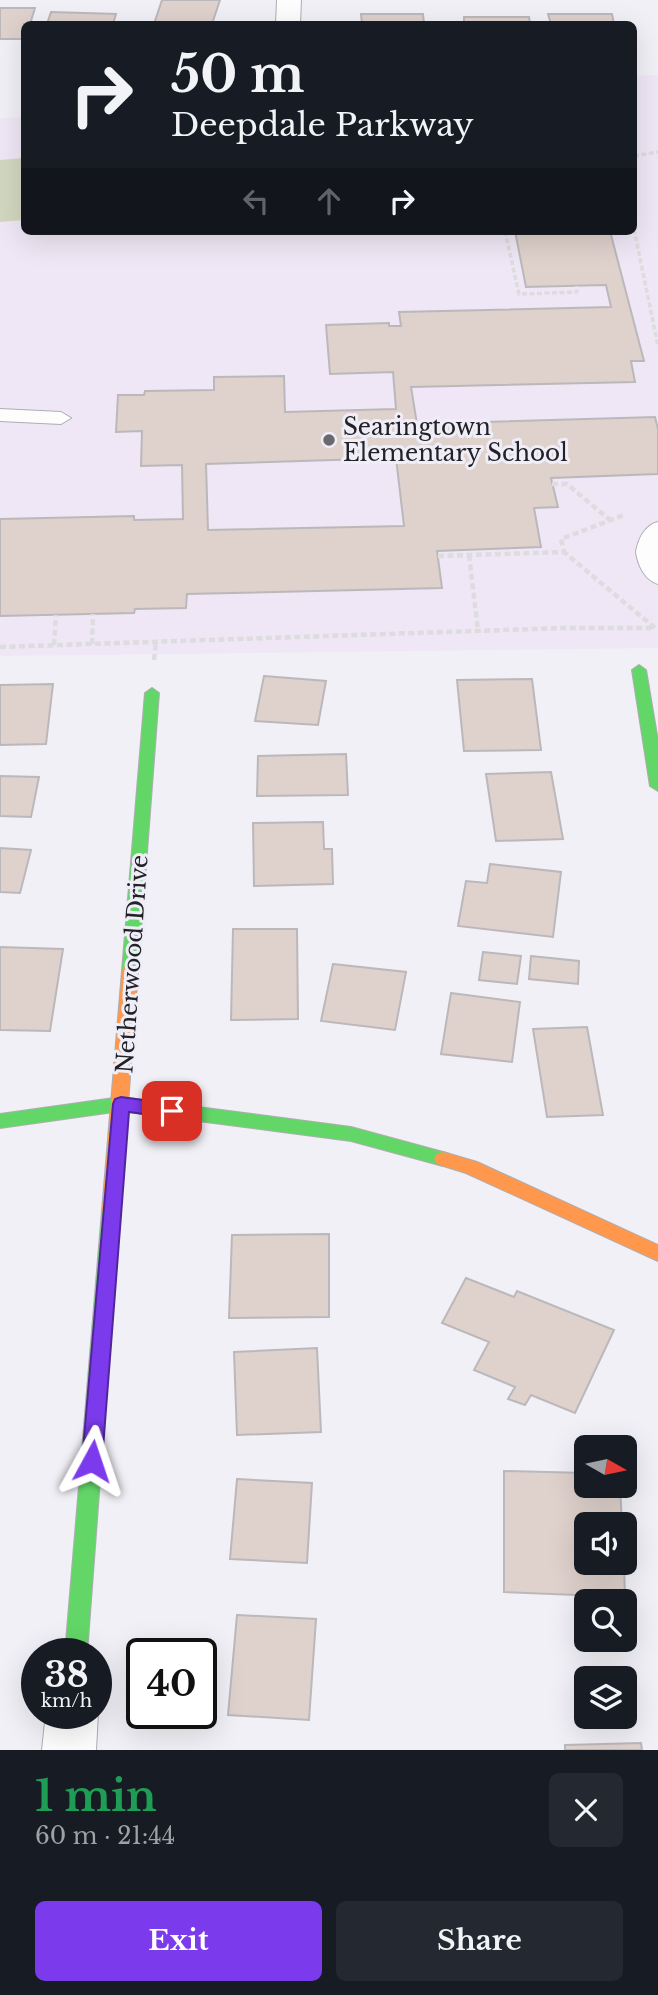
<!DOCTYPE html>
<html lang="en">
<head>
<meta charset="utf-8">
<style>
	body { margin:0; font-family:"Libre Baskerville",serif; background:#242831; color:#f1f3f6; height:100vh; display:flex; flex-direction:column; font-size:26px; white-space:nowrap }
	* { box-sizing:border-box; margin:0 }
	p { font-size:23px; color:#9ea1a6 }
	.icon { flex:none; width:38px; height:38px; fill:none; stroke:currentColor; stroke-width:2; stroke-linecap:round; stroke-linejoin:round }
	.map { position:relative; height:1750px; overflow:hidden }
	.details { display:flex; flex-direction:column; background:#171b24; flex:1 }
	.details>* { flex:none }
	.top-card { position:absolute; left:21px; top:21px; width:616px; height:214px; border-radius:10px; box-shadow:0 7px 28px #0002; background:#171b24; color:#f1f3f6; overflow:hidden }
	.needle { width:46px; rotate:99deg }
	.controls { position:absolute; left:574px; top:1435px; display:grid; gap:14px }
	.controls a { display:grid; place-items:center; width:63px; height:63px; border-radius:10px; background:#171b24; box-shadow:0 7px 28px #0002; font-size:35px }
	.speed { position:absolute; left:21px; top:1638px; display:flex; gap:14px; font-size:35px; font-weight:700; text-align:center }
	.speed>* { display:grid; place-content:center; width:91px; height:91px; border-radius:50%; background:#171b24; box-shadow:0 7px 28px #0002; line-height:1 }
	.speed small { font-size:18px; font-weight:400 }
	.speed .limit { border:4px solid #111; border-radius:10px; background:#fff; color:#111 }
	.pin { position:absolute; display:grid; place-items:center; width:60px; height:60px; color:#fff; margin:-30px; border-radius:14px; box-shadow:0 4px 10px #0006 }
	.me { position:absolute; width:77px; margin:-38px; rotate:5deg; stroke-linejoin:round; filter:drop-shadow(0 0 5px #0008) }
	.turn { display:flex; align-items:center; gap:24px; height:147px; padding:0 35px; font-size:32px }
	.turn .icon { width:91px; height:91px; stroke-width:2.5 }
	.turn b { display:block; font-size:49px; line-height:60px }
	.lanes { display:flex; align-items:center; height:66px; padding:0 35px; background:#0003; justify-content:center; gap:35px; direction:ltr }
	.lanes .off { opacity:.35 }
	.round { display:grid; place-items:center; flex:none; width:74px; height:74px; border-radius:10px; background:#242831 }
	.overview { display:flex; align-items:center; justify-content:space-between; height:119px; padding:0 35px }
	h1 { font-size:42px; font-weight:700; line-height:52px; color:#1e9e55 }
	.primary-button { display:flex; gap:14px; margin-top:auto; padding:14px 35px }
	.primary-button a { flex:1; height:80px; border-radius:10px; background:#7c3aed; color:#fff; font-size:28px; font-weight:700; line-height:80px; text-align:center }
	.primary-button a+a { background:#242831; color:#f1f3f6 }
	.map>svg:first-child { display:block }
	.education { fill:#efe7f5 }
	.green { fill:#d2d7c0 }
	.building { fill:#dfd1cc; stroke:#bbb8bb; stroke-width:2; fill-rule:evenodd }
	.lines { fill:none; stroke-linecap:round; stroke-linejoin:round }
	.lane-casing { stroke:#aeaeb2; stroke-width:2 }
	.street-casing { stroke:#aeaeb2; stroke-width:2 }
	.fast-casing { stroke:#aeaeb2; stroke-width:2 }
	.slow-casing { stroke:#aeaeb2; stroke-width:2 }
	.path-far1 { stroke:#dddcde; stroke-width:3.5; stroke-dasharray:5 2.5; stroke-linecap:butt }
	.path { stroke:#dddcde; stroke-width:4.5; stroke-dasharray:6 3.5; stroke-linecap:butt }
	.lane { fill:#fdfdfe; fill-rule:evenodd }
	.street { fill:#fdfdfe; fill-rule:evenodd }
	.fast { fill:#63d668; fill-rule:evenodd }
	.slow { fill:#ff974d; fill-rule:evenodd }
	.route { fill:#7c3aed; stroke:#51269a; stroke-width:2 }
	.poi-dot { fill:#6a696e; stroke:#efeef8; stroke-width:2.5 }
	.labels { text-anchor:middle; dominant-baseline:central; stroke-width:6; stroke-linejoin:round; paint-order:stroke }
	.poi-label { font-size:23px; fill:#222125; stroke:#efeef8; text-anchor:start }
	.street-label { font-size:23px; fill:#222125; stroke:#efeef8 }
</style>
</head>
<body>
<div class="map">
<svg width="658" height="1750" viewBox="0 0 658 1750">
	<rect width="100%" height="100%" fill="#f1f0f6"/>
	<!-- education -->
	<path class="education" d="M658,75v573l-658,8v-538l24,-1v114h610v-155z"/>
	<!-- green -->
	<path class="green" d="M24,158v62l-24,2v-62z"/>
	<!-- building -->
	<path class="building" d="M162,0h58l-8,24h-58z
		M0,8h35l-5,16h-6v15h-24z
		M51,12l65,2 -3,10h-66z
		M361,14h62l1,10h-62z
		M548,14h64l2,10h-63z
		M464,17h65l1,7h-66z
		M515,231h95l34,130h-13l4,21 -224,5 6,37 238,-7 3,12v45l-107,4 7,29 -24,1 7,39 -104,4 5,37 -255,6 -1,14 -51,1 -1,4 -134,3v-97l134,-3v4l49,-1 -1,-54 -41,1 1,-35 -26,1 2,-37h26l1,-4 69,-1v-13l70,-1 1,36 111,-3 -3,-37 -63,2 -4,-49 63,-2v3h12l-2,-14 212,-5 -5,-22 -80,2zM396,458l8,68 -196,4 -2,-66z
		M264,676l62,5 -8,44 -63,-4z
		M532,679l9,71 -77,1 -7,-71z
		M53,684l-7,60 -46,1v-60z
		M346,754l2,41 -91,1 1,-40z
		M551,772l12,67 -67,2 -10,-67z
		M0,776l39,1 -8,40 -31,-1z
		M323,822l1,27h8l1,35 -79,2 -1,-63z
		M0,848l31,2 -11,43 -20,-1z
		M490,864l71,8 -8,65 -95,-11 8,-45 21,2z
		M233,929h64l1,90 -67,1z
		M0,947l63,2 -13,82 -50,-1z
		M483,952l38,4 -4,28 -38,-4z
		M531,956l48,5 -1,23 -49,-5z
		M333,964l73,8 -11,58 -74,-9z
		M451,993l69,9 -8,60 -71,-8z
		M587,1027l16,88 -56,2 -14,-88z
		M329,1234v83l-100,1 3,-83z
		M466,1278l48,19 3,-6 97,39 -39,83 -44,-18 -6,10 -17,-6 7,-12 -41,-17 15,-28 -47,-19z
		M317,1348l4,84 -84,3 -3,-83z
		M504,1471l82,2v13h34l2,38h-36v39h38l1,34 -121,-5z
		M237,1479l75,4 -5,80 -77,-4z
		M237,1615l79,4 -7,101 -81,-5z
		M641,1743l1,7h-77v-5z"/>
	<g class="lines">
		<defs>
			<path id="lane" d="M0,409l61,3 10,6 -10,6 -61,-3z
				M658,522v62c-13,-4 -20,-18 -22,-32 2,-13 9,-27 22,-30z"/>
			<path id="street" d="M277,0h24l-1,24h-24z
				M96,1708l2,5 -2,37h-54l4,-37h50z"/>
			<path id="fast" d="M639,665l7,5 12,71v50l-8,-5 -18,-116z
				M152,688l7,5 -21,278 -2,4h-12l-2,-4 23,-278z
				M121,1097l230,30 92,25 6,2 3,5 -3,5 -6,2 -92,-25 -230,-30 -121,17v-14z
				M111,1204l6,2 3,5 -33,443h-22l37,-443 3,-5z"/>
			<path id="slow" d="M130,965l6,2 2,4 -18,240 -3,5 -6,2 -6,-2 -3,-5 20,-240 2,-4z
				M443,1152l34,10 181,83v16l-192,-88 -29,-9 -3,-5 3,-5z"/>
		</defs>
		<!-- lane casing -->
		<use href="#lane" class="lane-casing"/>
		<!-- street casing -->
		<use href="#street" class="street-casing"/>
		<!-- fast casing -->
		<use href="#fast" class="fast-casing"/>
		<!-- slow casing -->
		<use href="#slow" class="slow-casing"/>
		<!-- path-far1 -->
		<path class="path-far1" d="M634,156l24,-4
			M634,229l24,117
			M505,231l14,63 58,-2v-6"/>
		<!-- path -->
		<path class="path" d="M552,484h15l43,36
			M469,555l9,76
			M438,556l126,-4 -3,-13 63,-24
			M92,644l1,-30
			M54,645l2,-30
			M0,647l564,-19h91l-91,-76
			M154,660l2,-18"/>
		<!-- lane -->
		<use href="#lane" class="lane"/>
		<!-- street -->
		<use href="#street" class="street"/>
		<!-- fast -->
		<use href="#fast" class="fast"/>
		<!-- slow -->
		<use href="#slow" class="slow"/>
	</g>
	<!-- route -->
	<path class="route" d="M121,1097l51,7 7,2 2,5 -2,5 -7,2 -43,-6 -27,349 -3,7 -7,2 -7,-2 -3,-7 31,-357 2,-5z"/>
	<!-- markers -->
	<circle class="poi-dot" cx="329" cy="440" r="7"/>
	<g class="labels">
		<!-- poi labels -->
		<g class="poi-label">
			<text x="343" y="427">Searingtown<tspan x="343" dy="26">Elementary School</tspan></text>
		</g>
		<!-- street labels -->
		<g class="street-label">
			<text transform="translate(132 964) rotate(-86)">Netherwood Drive</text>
		</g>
	</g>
</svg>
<div class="controls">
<a><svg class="needle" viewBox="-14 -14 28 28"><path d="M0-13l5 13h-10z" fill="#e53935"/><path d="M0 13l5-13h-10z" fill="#9ea1a6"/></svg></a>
<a><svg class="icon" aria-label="sound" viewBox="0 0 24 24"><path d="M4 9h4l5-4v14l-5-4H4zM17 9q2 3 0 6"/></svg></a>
<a><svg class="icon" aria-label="search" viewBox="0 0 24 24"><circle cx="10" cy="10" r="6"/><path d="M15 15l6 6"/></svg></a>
<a><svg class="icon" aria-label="layers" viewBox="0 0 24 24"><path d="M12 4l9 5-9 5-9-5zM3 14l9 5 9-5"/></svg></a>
</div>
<div class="speed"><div>38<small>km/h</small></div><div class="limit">40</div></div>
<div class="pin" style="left:172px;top:1111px;background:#d93025"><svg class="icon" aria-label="arrive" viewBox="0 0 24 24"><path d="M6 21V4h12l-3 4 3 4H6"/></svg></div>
<svg class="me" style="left:92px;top:1461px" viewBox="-20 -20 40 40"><path d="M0-17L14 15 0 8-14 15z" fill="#7c3aed" stroke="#fff" stroke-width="4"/></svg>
<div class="top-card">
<div class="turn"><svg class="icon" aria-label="right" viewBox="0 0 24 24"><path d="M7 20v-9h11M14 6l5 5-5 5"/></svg><div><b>50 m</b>Deepdale Parkway</div></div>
<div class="lanes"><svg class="icon off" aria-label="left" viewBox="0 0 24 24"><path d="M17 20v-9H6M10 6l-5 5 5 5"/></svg><svg class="icon off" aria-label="ahead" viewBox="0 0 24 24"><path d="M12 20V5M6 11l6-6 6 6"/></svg><svg class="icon" aria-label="right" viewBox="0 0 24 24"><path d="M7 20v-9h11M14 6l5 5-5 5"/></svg></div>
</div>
</div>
<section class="details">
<div class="overview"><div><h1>1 min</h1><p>60 m · 21:44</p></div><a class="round"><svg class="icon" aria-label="close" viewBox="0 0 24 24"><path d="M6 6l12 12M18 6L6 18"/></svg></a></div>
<div class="primary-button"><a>Exit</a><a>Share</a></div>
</section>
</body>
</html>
